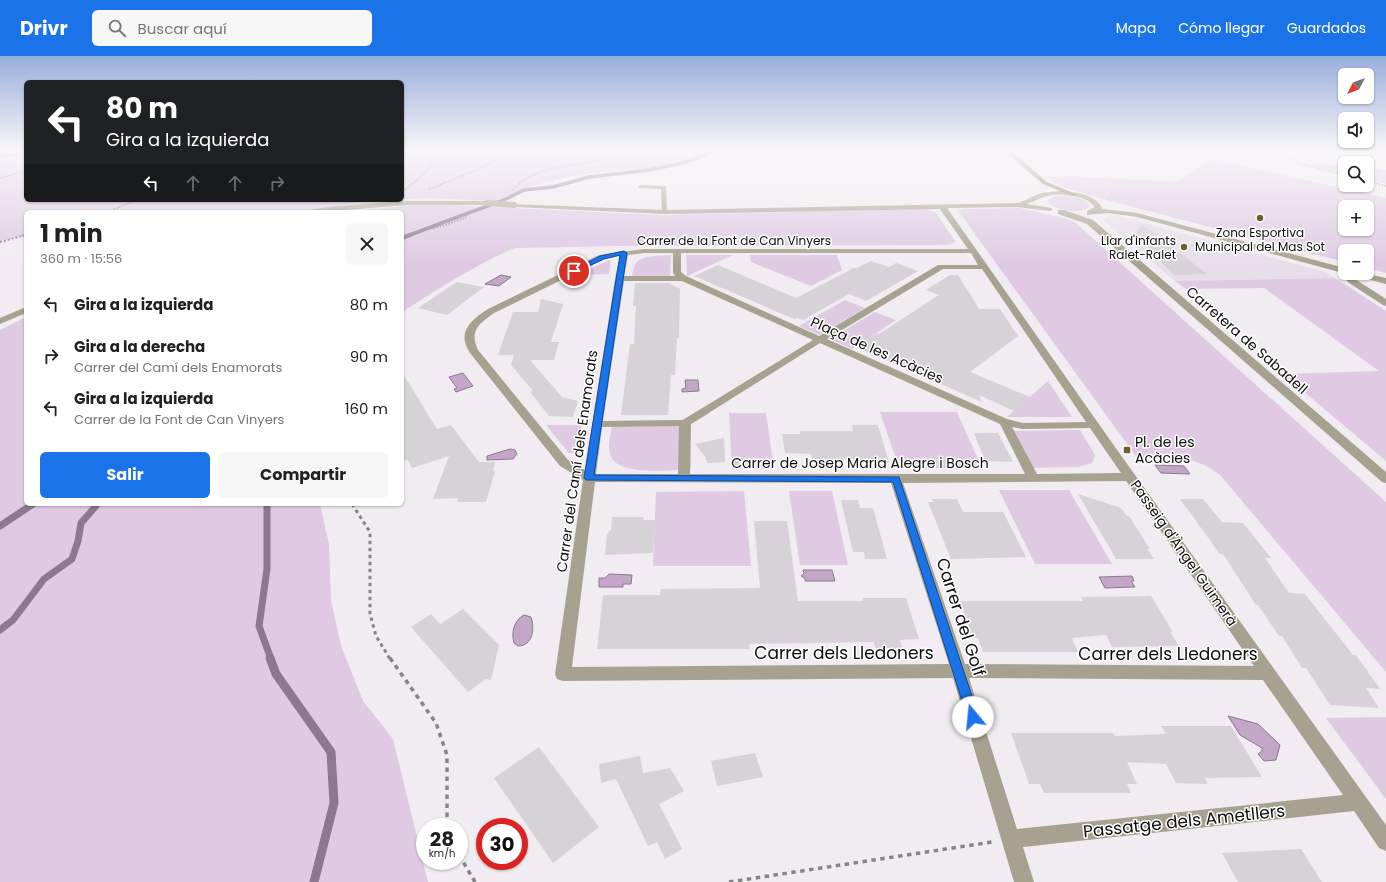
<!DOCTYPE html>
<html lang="es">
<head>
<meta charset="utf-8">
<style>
	body { margin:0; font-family:Poppins,sans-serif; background:#f6f6f6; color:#202124; height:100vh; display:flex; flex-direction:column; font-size:15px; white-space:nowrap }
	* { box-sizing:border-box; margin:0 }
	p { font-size:13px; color:#757577 }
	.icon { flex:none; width:22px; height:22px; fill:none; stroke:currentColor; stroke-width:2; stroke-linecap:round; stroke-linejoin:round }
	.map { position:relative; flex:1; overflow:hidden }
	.sheet { position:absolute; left:24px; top:154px; width:380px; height:296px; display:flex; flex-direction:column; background:#fff; border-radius:6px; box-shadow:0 1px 3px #0004 }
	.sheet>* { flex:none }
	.top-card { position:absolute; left:24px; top:24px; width:380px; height:122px; border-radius:6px; box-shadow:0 1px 3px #0004; background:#202124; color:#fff; overflow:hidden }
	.needle { width:26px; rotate:228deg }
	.buttons { position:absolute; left:1338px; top:12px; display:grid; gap:8px }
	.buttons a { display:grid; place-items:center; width:36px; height:36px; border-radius:6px; background:#fff; box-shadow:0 1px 3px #0004; font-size:20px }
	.speed { position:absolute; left:416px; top:762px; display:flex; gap:8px; font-size:20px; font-weight:700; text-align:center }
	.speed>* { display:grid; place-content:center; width:52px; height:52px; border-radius:50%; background:#fff; box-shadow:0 1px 3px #0004; line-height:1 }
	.speed small { font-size:10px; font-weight:400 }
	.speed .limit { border:6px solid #d22; background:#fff; color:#111 }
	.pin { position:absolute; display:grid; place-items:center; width:34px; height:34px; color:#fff; margin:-17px; border:2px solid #fff; border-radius:50%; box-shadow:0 1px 4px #0007 }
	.me { position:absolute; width:44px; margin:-22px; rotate:343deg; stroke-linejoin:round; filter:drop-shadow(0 0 3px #0008) }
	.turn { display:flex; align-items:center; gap:14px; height:84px; padding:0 16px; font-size:18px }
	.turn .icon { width:52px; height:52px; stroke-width:2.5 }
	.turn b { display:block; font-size:28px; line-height:34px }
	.lanes { display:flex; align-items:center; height:38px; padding:0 16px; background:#0003; justify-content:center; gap:20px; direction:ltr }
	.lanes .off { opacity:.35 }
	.round { display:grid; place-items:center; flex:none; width:42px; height:42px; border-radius:6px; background:#f6f6f6 }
	.summary { display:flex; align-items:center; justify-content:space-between; height:68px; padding:0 16px }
	h1 { font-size:24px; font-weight:700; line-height:30px }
	.button { display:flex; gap:8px; margin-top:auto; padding:8px 16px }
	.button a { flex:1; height:46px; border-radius:6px; background:#1a73e8; color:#fff; font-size:16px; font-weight:700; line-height:46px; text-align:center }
	.button a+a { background:#f6f6f6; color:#202124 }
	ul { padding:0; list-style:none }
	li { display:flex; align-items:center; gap:12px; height:52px; padding:0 16px }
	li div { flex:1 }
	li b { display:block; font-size:15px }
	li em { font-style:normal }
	header { display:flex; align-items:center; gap:24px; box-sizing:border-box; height:56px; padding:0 20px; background:#1a73e8; color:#fff }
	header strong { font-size:19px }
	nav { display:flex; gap:22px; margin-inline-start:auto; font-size:14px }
	.search { width:280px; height:36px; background:#f6f6f6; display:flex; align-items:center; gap:10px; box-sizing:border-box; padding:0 14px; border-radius:6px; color:#757577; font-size:15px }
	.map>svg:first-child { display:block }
	.built { fill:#e7dee9 }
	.green { fill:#dfc9e3; fill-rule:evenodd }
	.water { fill:#c4a6c9; stroke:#8d7891 }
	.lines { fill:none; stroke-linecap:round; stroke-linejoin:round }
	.stream-far3 { stroke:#8d7891; stroke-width:3.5 }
	.stream-far2 { stroke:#8d7891; stroke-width:4.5 }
	.stream-far1 { stroke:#8d7891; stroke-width:7 }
	.stream { stroke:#8d7891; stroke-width:9 }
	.building { fill:#d7d2d7 }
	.path-far3 { stroke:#888588; stroke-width:1.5; stroke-dasharray:1.5 1.5; stroke-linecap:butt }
	.path-far2 { stroke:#888588; stroke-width:2; stroke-dasharray:2 2; stroke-linecap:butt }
	.path-far1 { stroke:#888588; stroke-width:3; stroke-dasharray:3.5 3.5; stroke-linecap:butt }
	.path { stroke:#888588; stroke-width:3.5; stroke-dasharray:4.5 4.5; stroke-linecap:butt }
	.lane { fill:#a7a290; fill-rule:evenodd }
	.street { fill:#a7a290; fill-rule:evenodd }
	.secondary { fill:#857e63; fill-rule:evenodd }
	.street-bridge { stroke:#a7a290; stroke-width:6 }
	.route { fill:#1a73e8; stroke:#114b97 }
	.poi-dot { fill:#6d5f2c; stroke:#fff; stroke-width:1.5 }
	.labels { text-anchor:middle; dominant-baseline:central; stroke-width:3; stroke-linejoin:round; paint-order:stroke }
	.far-poi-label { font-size:12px; fill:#0d0c0d; stroke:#fff }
	.far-street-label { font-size:12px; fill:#0d0c0d; stroke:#fff }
	.street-label { font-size:14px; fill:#0d0c0d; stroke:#fff }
	.poi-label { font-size:14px; fill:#0d0c0d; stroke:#fff; text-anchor:start }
	.near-street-label { font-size:17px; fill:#0d0c0d; stroke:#fff }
</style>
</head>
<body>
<header>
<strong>Drivr</strong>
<div class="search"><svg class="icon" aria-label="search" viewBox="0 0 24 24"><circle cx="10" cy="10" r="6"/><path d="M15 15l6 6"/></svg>Buscar aquí</div>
<nav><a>Mapa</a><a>Cómo llegar</a><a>Guardados</a></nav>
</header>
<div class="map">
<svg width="1386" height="826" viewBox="0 0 1386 826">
	<rect width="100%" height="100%" fill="#f0ecf1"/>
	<!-- built -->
	<path class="built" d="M1115,159l210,57 10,6 -160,3 -72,-61 6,-4z"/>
	<!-- green -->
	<path class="green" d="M0,94h26v50h376v-50h305l-42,17 -75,6 -45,9 -52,19 -68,-3 -69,5 -55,9h-275v23l-26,6z
		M1212,103l174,39v75l-19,-5v-17h-22v11l-243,-63 8,-6 -14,-3 13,3 -8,6c-20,-9 -38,-7 -55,-23l12,1 5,3 -1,-2 5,-2 109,6zM1345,151h22v22h-22z
		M1308,108l37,2v8z
		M1367,112l19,2v14l-19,-5z
		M1055,140c10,-1 30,0 35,10 -7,9 -39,5 -43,-6z
		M411,149h37l211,10 267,-6 10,4 19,28 -2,3 -5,1 -331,1 -101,2c-9,2 -15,7 -23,10 -32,16 -61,35 -91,54v-100h-57z
		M1020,152l47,11 9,4 310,279v170l-165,-196c-26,-22 -52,-18 -83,-17l-179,-247v-2l4,-1z
		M671,199l-1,21 -39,4c1,-5 2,-11 4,-15 5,-11 26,-9 36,-10z
		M686,199h47l-46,21z
		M750,199h87l5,15 -31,16 -60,-24z
		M609,204l2,1 -2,13 -31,1z
		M1335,222l51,33v150l-103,-87 96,-3 -115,-83 -78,1 -11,-8z
		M845,244l20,8 -46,27 -20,-9z
		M875,256l21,8 -44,29 -22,-10z
		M26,261v187h294l9,40 2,56 10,46 22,55 30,38 35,143h-428v-552z
		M1048,325l24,36h-65z
		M702,352l8,5 -20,12 1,44c-18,1 -76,8 -81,-15 -3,-9 2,-24 3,-33l69,-1z
		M880,356h77l25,56h-83z
		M729,357h37l8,56h-42z
		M546,369h36l-7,28h-6z
		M1080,374l15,25 -3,8 -14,4 -54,1 -12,-37z
		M999,434h70l43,74h-77z
		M744,435l7,75h-98l3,-74z
		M789,435h43l16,74h-48z
		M1386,661v82l-60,-81z"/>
	<!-- water -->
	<path class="water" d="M501,219l10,2 -12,9 -14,-2z
		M463,317l10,13 -17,6 -2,-3 3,-1 -8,-11z
		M685,324h13l1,11 -17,1v-3l4,-1z
		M510,393l5,1 2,4 -4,5 -26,1v-4z
		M1155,409l29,1 6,8 -29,-1z
		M803,514h29l3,11h-30v-3l-4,-2 3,-3z
		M609,518l23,1 -1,9h-8v3h-24v-9h6z
		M1132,520l2,5h-3l4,6 -30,1 -6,-11z
		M524,559l7,2c4,11 2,29 -13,29l-4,-3c-3,-10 0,-23 10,-28z
		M1228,660l30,8 22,21 -4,15 -12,1 -6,-7 4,-3v-3l-22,-13z"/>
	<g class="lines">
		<!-- stream-far3 -->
		<path class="stream-far3" d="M0,100l26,-4
			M407,180l99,-37 18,-9 29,-3 36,-10 60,-7 34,-7 33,-13"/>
		<!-- stream-far2 -->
		<path class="stream-far2" d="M402,182l8,-3"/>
		<!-- stream-far1 -->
		<path class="stream-far1" d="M267,448v65l-8,57 12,33
			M0,470l33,-22
			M0,574l13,-10 31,-41 28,-20 6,-18 3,-18 15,-17v-2"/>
		<!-- stream -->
		<path class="stream" d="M270,602l6,16 55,78 3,51 -20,79"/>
	</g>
	<!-- building -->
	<path class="building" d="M1142,168l65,50 -33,1 -19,-19h3l-25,-20z
		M871,205l18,6 7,-4 22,8 -52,30 -17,-7 -46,26 -6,-2 -3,1 -100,-43 24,-11 78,33 58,-30h3z
		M950,219h8l21,34h21l18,27 -48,36 60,25 -16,14 -35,-16 3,7 -119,-52 5,-3 -9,-3 18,-11 2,1 60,-39 -13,-5z
		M457,226l27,5 -37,28 -29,-7z
		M635,227h33l12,6 -1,49h-2l-2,37h-4l-3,40h-47l9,-71h4l2,-38h-3z
		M541,243l22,5 -12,38h8l-5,18h-24l32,37 16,4 -5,16 -24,-1 -19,-24 3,-1 -22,-26 3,-10h-16l15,-43h25z
		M402,316l35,57 14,-4 28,37h16l-2,9h2l-9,31h-29l1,-4 -25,1 16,-43 -37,12 -4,-8 -6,1z
		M852,369h26l11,38h-27l-1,-4h-49l-1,-5 -26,-1 -3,-19h18v-3h53z
		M974,377h24l15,29 -28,-1z
		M724,382l1,24 -18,1 -1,-5 -11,-14z
		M1078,438l43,14 6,8h2l21,33h-3l7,10h-38z
		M932,443h25l6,13h40l23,45 -75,2 -23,-57h5z
		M1180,443h23l19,23 21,1 28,35h-6l24,35 16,1 48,61h3l24,34 -14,-1 13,20 -49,-3 -24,-37h-4l-20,-32h-3l-21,-31h-2l-33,-51h-3z
		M841,444h17l2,8h13l14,51h-22l-1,-7h-11z
		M612,461h31l1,3h11l-2,33 -48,2 2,-21h1l1,-3h2z
		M754,465h33l11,80h65v-3h43l13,41 -19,1 2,8h-27l-1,-6 -125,2 1,5h-153l6,-54h57l1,-6 99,-1z
		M1151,540l22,36h-3l9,14 -67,1 -6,-12 -34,3 6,14h-95l-5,-14h-5l-13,-37h123l-2,-4z
		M463,553l36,36 -8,35 -5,-1 -18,13 -57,-65 20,-13 9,10z
		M1161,670h70l31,51 -57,1 3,6 -32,-1 -10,-19 -39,-2 10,22h-10l4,9h-87l-4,-9h-11l-18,-51h102l2,3 51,-2z
		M539,691l60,80 -46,36 -59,-85z
		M755,697l8,24 -46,9 -6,-25z
		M640,700l3,17 27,-5 14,23 -25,13 23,45 -17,10 -8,-17 -9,4 -32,-67 -15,4 -2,-19z
		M1301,793l21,33h-84l-16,-29z"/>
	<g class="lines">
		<!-- path-far3 -->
		<path class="path-far3" d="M1275,94l26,14 44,11
			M0,122l26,-7
			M1367,125l19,5
			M429,133l43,-17 48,-22
			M405,134c13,-11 26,-20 32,-37l-2,-3
			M512,134c4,-3 8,-7 12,-10 21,-14 49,-14 73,-19 10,-2 19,-6 29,-11
			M108,156l28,-12
			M22,180l4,-1
			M402,180l44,-11 21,-8"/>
		<!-- path-far2 -->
		<path class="path-far2" d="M402,180l4,-1
			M0,186l26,-7"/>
		<!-- path-far1 -->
		<path class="path-far1" d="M352,448l18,28v82l6,22 14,23"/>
		<!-- path -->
		<path class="path" d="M390,602l46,65 11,32v61l2,11
			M459,799l16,27
			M729,826l263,-40"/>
		<!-- lane -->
		<path class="lane" d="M641,129l25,1 1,27 -5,-1 -1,-23 -22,-1v-2z"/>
		<!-- street -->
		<path class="street" d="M1059,135c15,1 33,2 42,15l1,3 35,4 208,55v5h4l6,6 31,20v7l-3,-1 -34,-22 -10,-11 -202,-55 -29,-4 -21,2v-4l8,-4c-9,-12 -33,-14 -48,-11 -7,2 -14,6 -21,8l26,4v2l-2,1 -33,-4 -70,1 168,239 271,378v26l-7,-3 -25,-37 -331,36 11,35h-20l-61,-204 -390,3 -6,-2 -2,-5 28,-194 -23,-14 -90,-113c-14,-21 1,-33 18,-44l111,-54 45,-6h324l-28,-40 -275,5 -151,-7 -3,-2 1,-1 153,6 354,-7 22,-10zM644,197h29v20l2,3h-51l4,-21zM681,197h290l7,12h-40l-119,71 -133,-60 -5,-4zM620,200l-5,23 -30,191 -17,-10 -90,-110c-9,-20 1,-26 16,-37l110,-54zM943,213h39l104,153 -63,1 -16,-4 -180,-80zM624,225h58l131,59 -130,80 -80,1zM820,287l180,81 25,50h-335l1,-50zM679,370l-1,48h-82l6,-47zM1012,371l11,2 67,-1 31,45 -84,1zM1126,425l128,185 -289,-2 -62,-181zM595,426l296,1 58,181 -377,3zM969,622l294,2 80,115 -326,34z
			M407,145h80l3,2 -3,2h-80l-84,7h-19l4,-2 29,-4z
			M1058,154h6l29,10 293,252v11l-4,-1 -295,-258 -29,-10z
			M1350,217h14l22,5v6l-35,-9z
			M26,251v6l-26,11v-6z"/>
		<!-- secondary -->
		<path class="secondary" d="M1003,94h7l37,32 31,13 -5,1 -30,-12z"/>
		<!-- street-bridge -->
		<path class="street-bridge" d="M487,147l27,2"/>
	</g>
	<!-- sky -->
	<linearGradient id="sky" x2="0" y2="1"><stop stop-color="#99aedc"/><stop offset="0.45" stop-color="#f8f6f9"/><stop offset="1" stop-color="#f8f6f9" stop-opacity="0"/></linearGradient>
	<rect width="1386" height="210" fill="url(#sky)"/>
	<!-- route -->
	<path class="route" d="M624,195l3,2 -33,222 305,2 80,240 -1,4 -5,2 -4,-2 -2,-4 -74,-235 -307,-2 -2,-2 36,-223 -16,4 -28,13 -5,-1 29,-15z"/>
	<!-- markers -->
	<g class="poi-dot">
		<circle cx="1260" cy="162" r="4"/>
		<circle cx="1184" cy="191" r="4"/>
		<rect x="1123" y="390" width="8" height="8" rx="2"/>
	</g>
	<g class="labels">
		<!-- far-poi labels -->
		<g class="far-poi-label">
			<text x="1260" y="176">Zona Esportiva<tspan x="1260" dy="14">Municipal del Mas Sot</tspan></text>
			<text x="1176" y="184" text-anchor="end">Llar d'infants<tspan x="1176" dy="14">Ralet-Ralet</tspan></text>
		</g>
		<!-- far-street labels -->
		<g class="far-street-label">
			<text x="734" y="184">Carrer de la Font de Can Vinyers</text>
		</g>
		<!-- street labels -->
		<g class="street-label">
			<text transform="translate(1247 284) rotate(41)">Carretera de Sabadell</text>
			<text transform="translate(877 294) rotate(24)">Plaça de les Acàcies</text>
			<text transform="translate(577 405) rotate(-82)">Carrer del Camí dels Enamorats</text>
			<text x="860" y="407">Carrer de Josep Maria Alegre i Bosch</text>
			<text transform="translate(1184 497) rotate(55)">Passeig d'Àngel Guimerà</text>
		</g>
		<!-- poi labels -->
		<g class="poi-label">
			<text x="1135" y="386">Pl. de les<tspan x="1135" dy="16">Acàcies</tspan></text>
		</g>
		<!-- near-street labels -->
		<g class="near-street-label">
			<text transform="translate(961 561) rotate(72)">Carrer del Golf</text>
			<text x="844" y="597">Carrer dels Lledoners</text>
			<text x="1168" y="598">Carrer dels Lledoners</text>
			<text transform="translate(1184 765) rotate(-6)">Passatge dels Ametllers</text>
		</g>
	</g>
</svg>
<div class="buttons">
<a><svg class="needle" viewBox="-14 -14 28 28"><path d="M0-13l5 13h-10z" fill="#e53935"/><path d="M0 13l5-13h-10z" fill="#757577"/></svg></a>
<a><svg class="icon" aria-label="sound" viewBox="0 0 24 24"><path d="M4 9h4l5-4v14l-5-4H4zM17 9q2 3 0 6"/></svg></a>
<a><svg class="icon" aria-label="search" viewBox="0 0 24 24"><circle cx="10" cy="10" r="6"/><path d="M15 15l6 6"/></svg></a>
<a>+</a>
<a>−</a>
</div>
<div class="speed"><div>28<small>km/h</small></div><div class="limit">30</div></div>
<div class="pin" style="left:574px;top:215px;background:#d93025"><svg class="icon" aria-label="arrive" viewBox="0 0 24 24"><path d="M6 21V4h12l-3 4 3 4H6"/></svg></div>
<svg class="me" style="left:973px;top:661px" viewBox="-20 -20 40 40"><circle r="19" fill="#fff"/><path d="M0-13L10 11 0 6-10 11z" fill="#1a73e8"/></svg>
<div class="top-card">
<div class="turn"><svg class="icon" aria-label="left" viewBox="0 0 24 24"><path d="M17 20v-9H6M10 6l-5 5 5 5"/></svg><div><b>80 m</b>Gira a la izquierda</div></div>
<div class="lanes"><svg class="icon" aria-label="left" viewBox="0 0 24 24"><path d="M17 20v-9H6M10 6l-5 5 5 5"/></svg><svg class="icon off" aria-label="ahead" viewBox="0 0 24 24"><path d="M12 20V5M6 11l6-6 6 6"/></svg><svg class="icon off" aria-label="ahead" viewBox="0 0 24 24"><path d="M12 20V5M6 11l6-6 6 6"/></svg><svg class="icon off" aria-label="right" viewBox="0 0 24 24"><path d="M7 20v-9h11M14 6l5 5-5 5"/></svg></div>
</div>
<section class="sheet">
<div class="summary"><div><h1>1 min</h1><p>360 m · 15:56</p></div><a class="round"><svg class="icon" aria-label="close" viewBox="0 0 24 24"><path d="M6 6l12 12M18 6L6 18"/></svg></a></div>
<ul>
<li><svg class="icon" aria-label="left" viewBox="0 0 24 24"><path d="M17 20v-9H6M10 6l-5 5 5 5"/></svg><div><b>Gira a la izquierda</b></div><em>80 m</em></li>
<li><svg class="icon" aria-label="right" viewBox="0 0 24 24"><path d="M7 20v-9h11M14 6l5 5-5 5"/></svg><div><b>Gira a la derecha</b><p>Carrer del Camí dels Enamorats</p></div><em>90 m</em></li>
<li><svg class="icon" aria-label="left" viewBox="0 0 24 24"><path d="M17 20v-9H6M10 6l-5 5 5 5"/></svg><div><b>Gira a la izquierda</b><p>Carrer de la Font de Can Vinyers</p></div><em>160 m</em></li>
</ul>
<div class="button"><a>Salir</a><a>Compartir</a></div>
</section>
</div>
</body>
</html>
